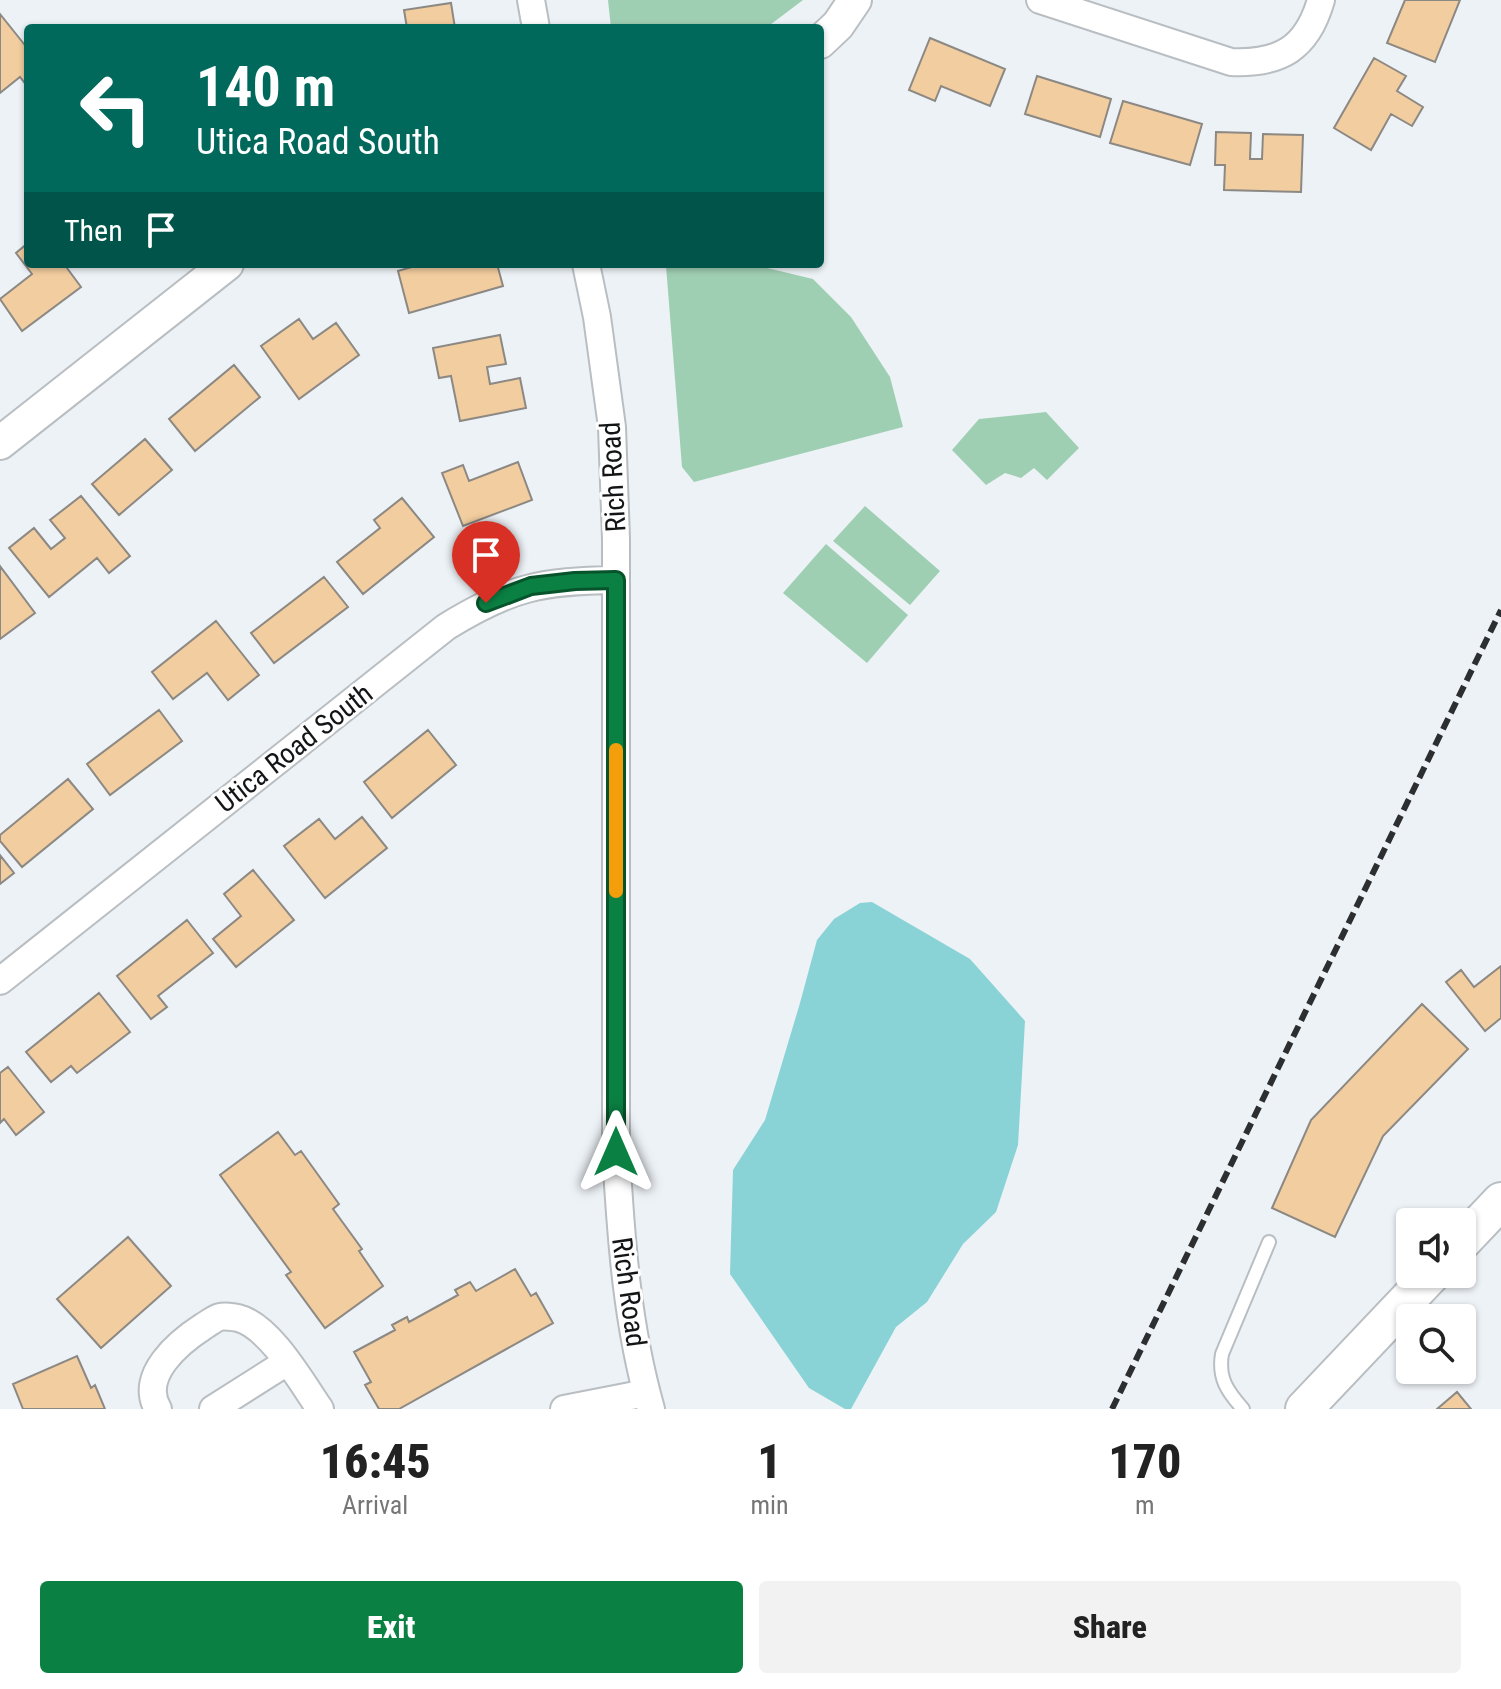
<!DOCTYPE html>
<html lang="en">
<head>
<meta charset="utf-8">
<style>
	body { margin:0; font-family:"Roboto Condensed",sans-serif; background:#f2f2f2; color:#222; height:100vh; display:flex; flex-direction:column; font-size:30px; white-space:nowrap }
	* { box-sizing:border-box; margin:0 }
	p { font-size:26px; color:#767676 }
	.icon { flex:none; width:44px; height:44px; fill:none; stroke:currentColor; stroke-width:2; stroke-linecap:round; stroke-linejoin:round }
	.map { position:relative; height:1409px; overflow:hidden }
	.details { display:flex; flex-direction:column; background:#fff; flex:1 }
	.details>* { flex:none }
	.hud { position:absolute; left:24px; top:24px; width:800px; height:244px; border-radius:8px; box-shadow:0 2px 6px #0004; background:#00695c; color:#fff; overflow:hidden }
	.tools { position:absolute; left:1396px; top:1208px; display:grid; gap:16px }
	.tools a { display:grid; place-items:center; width:80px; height:80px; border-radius:8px; background:#fff; box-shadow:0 2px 6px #0004; font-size:40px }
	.pin { position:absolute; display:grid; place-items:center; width:68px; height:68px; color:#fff; margin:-82px -34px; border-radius:50% 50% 50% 0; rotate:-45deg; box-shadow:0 0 8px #0007 }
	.pin .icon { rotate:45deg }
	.me { position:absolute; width:88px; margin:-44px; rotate:0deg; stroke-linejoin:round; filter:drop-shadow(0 0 6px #0008) }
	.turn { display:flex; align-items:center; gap:28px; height:168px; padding:0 40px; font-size:36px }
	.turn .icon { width:104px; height:104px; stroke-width:2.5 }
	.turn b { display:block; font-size:56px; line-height:68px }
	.then { display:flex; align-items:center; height:76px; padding:0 40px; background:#0003; gap:16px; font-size:30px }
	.eta { display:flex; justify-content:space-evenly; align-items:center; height:136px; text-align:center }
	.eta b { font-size:48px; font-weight:800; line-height:56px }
	.cta { display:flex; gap:16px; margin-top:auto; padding:16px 40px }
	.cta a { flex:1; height:92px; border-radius:8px; background:#0b8043; color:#fff; font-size:32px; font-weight:800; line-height:92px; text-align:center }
	.cta a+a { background:#f2f2f2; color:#222 }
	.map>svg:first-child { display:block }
	.green { fill:#9fcfb3 }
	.water { fill:#89d3d6 }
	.building { fill:#f2cd9f; stroke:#8c8883; stroke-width:2 }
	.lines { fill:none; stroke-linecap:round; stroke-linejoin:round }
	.service-casing { stroke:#b9bec2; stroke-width:16 }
	.minor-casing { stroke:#b9bec2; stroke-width:30 }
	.tertiary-casing { stroke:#b9bec2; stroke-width:36 }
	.secondary-casing { stroke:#b9bec2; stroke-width:40 }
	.service { stroke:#fff; stroke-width:12 }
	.minor { stroke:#fff; stroke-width:26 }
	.tertiary { stroke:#fff; stroke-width:32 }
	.secondary { stroke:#fff; stroke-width:36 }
	.rail { stroke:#2c2e30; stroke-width:6; stroke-dasharray:12 6; stroke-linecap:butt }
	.route-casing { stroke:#07532c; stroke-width:20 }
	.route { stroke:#0b8043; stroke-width:14 }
	.slow { stroke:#f59e0b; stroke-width:14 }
	.labels { text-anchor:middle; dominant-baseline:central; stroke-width:6; stroke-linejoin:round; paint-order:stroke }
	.street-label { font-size:28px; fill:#121415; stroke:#fefefe }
</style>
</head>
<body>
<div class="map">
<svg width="1501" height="1409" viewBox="0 0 1501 1409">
	<rect width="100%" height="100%" fill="#edf2f6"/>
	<!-- green -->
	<path class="green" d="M608,0h195l-37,28h-155z
		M705,264h45l63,15 38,38 39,60 13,50 -209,55 -12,-15 -16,-201z
		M1046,412l33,36 -32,32 -13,-12 -13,10 -16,-5 -19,12 -34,-35 27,-31z
		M865,506l75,65 -30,34 -77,-64z
		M826,544l82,71 -41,48 -84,-70z"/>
	<!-- water -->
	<path class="water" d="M872,902l98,57 55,62 -7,124 -22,67 -33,32 -36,58 -31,25 -45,82h-6l-36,-21 -79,-114 3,-104 32,-50 35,-117 17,-63 17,-21 26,-16z"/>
	<!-- building -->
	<path class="building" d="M1405,0h55l-25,62 -48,-19z
		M451,3l4,25h-48l-3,-18z
		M0,14l28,35v30l-4,3 -4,-5 -20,16z
		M930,38l75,31 -15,37 -49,-20 -6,15 -26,-11z
		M1374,58l32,18 -9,15 26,16 -11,19 -21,-12 -20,36 -37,-22z
		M1037,76l74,23 -11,38 -75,-23z
		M1123,101l79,23 -12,41 -80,-22z
		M1216,132l35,1 -1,26h12l1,-25 40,1 -2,57 -77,-2 1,-25h-10z
		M28,243v21h36l17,23 -59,44 -22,-32 32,-25 -16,-21z
		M422,264h75l6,22 -94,27 -11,-42z
		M299,319l14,20 23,-16 23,32 -60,44 -38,-53z
		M500,335l6,29 -19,3 3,17 30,-6 6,30 -66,13 -9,-45 -12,2 -6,-30z
		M234,365l26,32 -65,54 -26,-32z
		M145,439l27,31 -53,45 -27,-31z
		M518,462l14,38 -69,26 -21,-53 21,-8 6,16z
		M81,496l49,60 -21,17 -12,-15 -48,39 -40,-49 25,-20 17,21 14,-11 -15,-18z
		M402,498l32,39 -71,57 -26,-32 43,-34 -6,-8z
		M0,566l35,47 -35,26z
		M324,577l24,30 -74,56 -23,-30z
		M216,621l43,54 -31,25 -21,-27 -34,26 -21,-27z
		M159,710l23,31 -72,54 -23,-31z
		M428,730l28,35 -64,53 -28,-36z
		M68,779l25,30 -71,58 -22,-26v-6z
		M362,817l25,31 -62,50 -41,-52 35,-27 16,20z
		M0,855l14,18 -14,11z
		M253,870l41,50 -58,47 -23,-28 28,-23 -17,-22z
		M187,920l26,33 -55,43 9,11 -16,12 -34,-43z
		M1501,966v52l-16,13 -39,-49 15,-12 13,17z
		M99,993l31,39 -53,41 -6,-7 -20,16 -25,-30z
		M1422,1004l46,45 -85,87 -48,101 -63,-29 39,-88z
		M8,1067l36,45 -28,23 -12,-16 -4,4v-50z
		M278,1132l17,23 6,-4 38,53 -6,5 29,40 -3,2 24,35 -58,42 -39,-53 5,-3 -71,-97z
		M128,1237l43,49 -70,62 -44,-49z
		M515,1269l16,27 5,-3 17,30 -154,86h-20l-14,-24 6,-3 -17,-30 41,-22 -3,-5 15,-8 2,5 49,-27 -3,-5 15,-8 6,9z
		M77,1356l14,32 4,-3 10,24h-82l-10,-25z
		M1457,1392l14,17h-34z"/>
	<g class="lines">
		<defs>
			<path id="service" d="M1243,1409c-16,-18 -25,-31 -21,-55l47,-112"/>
			<path id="minor" d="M531,0l5,28
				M1040,0l191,62c49,2 76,-13 90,-62
				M586,264l11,53 15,110 4,112v613c5,87 11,173 35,257
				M0,981l446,-354c65,-40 95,-46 170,-47
				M158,1409c-20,-33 21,-67 46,-83 5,-3 11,-8 16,-9 4,-1 14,0 18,1 32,8 64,65 82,91
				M213,1409l74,-47
				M564,1409l82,-16"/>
			<path id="tertiary" d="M820,42l18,-17 17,-25
				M0,443l227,-179"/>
			<path id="secondary" d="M1462,1242l39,-41
				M1304,1409l128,-135"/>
		</defs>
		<!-- service casing -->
		<use href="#service" class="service-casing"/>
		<!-- minor casing -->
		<use href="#minor" class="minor-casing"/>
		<!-- tertiary casing -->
		<use href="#tertiary" class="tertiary-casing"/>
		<!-- secondary casing -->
		<use href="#secondary" class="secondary-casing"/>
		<!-- service -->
		<use href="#service" class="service"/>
		<!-- minor -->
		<use href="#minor" class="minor"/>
		<!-- tertiary -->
		<use href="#tertiary" class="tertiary"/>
		<!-- secondary -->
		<use href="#secondary" class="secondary"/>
		<!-- rail -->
		<path class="rail" d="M1112,1409l389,-799"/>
	</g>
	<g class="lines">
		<defs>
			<path id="route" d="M486,603l45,-17 44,-5 41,-1v572"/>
		</defs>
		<!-- route casing -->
		<use href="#route" class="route-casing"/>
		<!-- route -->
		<use href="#route" class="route"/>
		<!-- slow -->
		<path class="slow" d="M616,750v141"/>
	</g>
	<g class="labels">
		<!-- street labels -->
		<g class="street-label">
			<text transform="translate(613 477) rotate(-93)">Rich Road</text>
			<text transform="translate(294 748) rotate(-38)">Utica Road South</text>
			<text transform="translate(629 1292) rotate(82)">Rich Road</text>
		</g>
	</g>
</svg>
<div class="tools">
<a><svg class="icon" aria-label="sound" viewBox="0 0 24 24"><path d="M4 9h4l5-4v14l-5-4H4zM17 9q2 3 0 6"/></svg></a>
<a><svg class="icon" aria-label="search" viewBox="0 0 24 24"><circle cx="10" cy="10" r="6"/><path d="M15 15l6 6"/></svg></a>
</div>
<div class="pin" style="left:486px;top:603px;background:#d93025"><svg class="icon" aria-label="arrive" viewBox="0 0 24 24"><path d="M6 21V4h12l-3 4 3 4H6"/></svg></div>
<svg class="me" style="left:616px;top:1152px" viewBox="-20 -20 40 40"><path d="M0-17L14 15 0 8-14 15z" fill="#0b8043" stroke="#fff" stroke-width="4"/></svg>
<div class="hud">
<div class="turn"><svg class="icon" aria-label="left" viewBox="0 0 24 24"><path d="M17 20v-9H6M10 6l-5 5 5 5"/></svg><div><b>140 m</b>Utica Road South</div></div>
<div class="then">Then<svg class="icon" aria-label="arrive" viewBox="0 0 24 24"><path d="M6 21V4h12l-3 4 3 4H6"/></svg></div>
</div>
</div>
<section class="details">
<div class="eta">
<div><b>16:45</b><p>Arrival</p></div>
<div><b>1</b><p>min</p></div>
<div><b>170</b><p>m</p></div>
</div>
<div class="cta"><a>Exit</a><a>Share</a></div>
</section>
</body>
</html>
